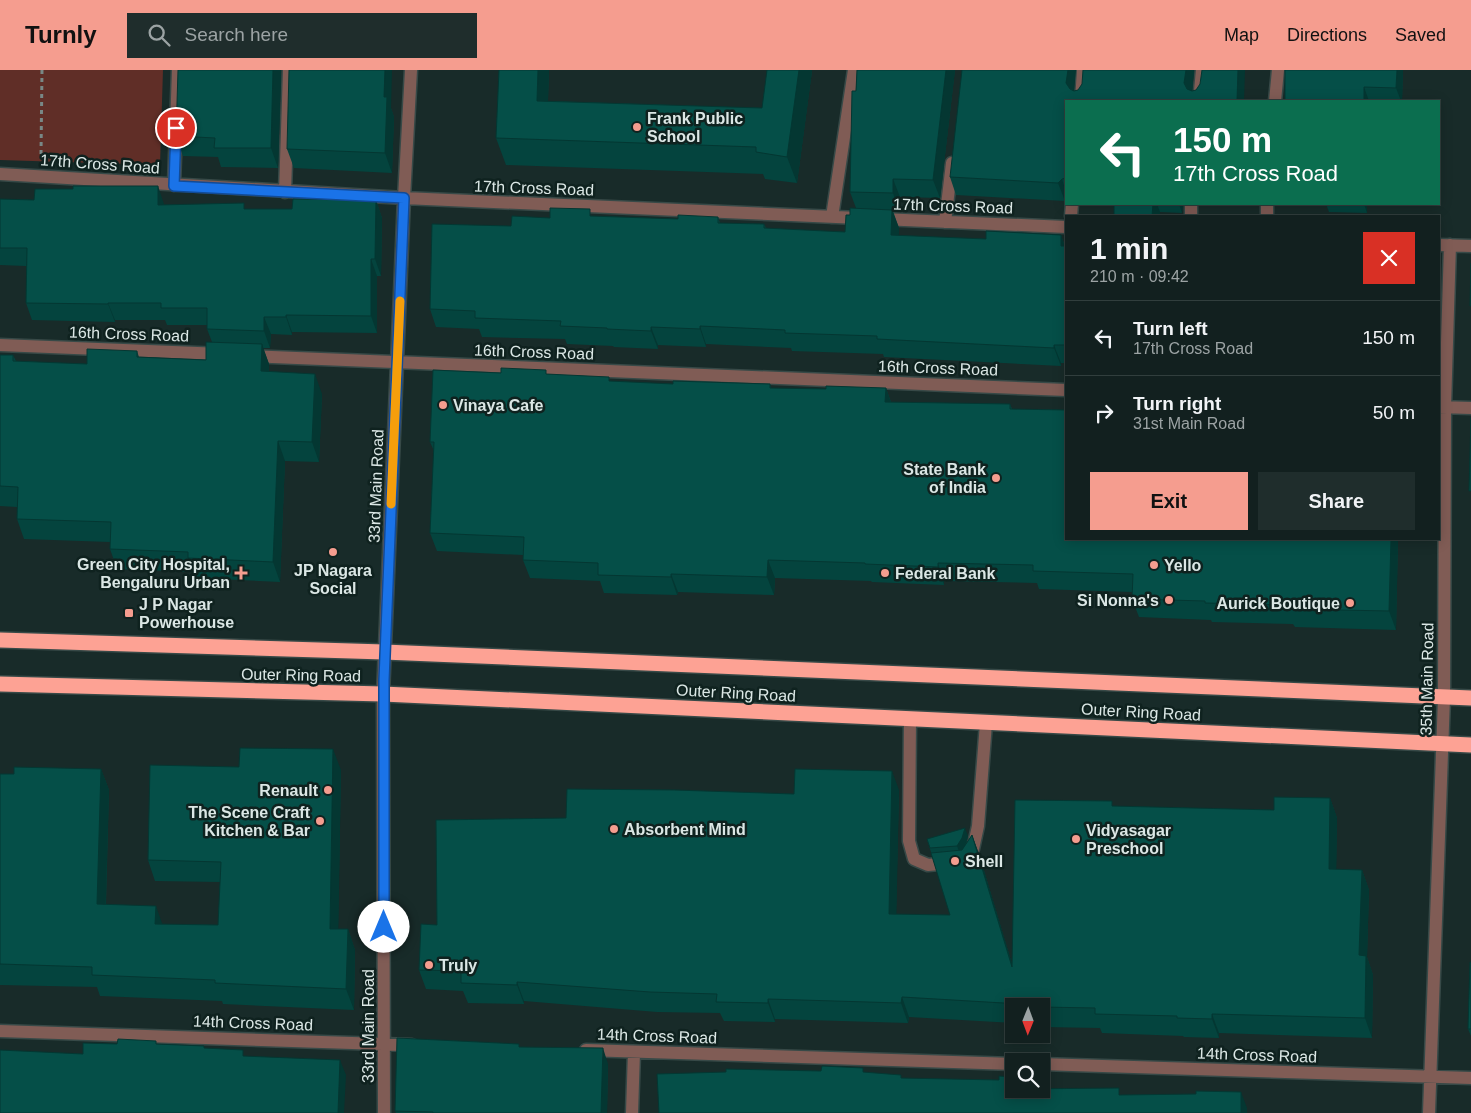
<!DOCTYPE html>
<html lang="en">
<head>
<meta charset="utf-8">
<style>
	body { margin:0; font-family:Arial,sans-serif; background:#1f2d2c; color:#f1f3f6; height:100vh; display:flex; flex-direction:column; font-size:19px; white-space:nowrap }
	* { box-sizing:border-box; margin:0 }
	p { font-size:16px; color:#9ca3a4 }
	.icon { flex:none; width:28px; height:28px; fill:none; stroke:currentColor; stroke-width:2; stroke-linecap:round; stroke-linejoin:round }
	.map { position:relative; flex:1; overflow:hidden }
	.sheet { position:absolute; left:1065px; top:145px; width:375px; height:325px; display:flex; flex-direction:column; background:#12201f; border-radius:0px; box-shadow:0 2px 12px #0003,0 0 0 1px #313e3d }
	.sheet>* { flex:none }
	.hud { position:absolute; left:1065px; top:30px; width:375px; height:105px; border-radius:0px; box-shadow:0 2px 12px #0003,0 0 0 1px #313e3d; background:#0b6e4f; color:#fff; overflow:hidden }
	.needle { width:32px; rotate:181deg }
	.buttons { position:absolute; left:1005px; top:928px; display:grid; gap:10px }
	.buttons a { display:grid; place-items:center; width:45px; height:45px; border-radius:0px; background:#12201f; box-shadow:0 2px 12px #0003,0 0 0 1px #313e3d; font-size:25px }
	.pin { position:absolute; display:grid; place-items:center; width:42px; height:42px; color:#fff; margin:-21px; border:2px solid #fff; border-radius:50%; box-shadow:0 1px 5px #0007 }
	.me { position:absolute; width:55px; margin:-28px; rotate:0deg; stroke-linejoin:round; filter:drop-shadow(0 0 4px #0008) }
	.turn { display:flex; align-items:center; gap:18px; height:105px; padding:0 25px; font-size:22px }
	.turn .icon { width:65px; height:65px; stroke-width:2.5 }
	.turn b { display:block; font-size:35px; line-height:42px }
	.round { display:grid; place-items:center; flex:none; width:52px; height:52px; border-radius:0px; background:#1f2d2c }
	.headline { display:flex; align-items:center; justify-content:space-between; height:85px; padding:0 25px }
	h1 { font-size:30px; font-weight:800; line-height:38px }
	.action { display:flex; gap:10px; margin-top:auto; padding:10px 25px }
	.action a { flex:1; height:58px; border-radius:0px; background:#f59d8f; color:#111; font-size:20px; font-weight:800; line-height:58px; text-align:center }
	.action a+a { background:#1f2d2c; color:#f1f3f6 }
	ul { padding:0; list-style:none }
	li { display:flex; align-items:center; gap:15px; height:75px; padding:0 25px; border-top:1px solid #313e3d }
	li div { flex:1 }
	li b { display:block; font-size:19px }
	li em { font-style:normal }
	header { display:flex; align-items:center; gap:30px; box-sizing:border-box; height:70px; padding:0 25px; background:#f59d8f; color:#111 }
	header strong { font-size:24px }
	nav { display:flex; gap:28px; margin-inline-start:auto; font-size:18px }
	.search { width:350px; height:45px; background:#1f2d2c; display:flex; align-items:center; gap:12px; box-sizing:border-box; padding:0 18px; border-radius:0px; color:#9ca3a4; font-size:19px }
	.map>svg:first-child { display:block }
	.green { fill:#602e27 }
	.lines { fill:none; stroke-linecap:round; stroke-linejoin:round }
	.minor-casing { stroke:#374947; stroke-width:15 }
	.highway-casing { stroke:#374947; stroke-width:18 }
	.path { stroke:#788886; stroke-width:3; stroke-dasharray:4 4; stroke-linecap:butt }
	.minor { stroke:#805c55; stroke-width:12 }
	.highway { stroke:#fda294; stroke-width:15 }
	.wall { fill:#04443e }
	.shaded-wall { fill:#043732 }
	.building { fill:#054f48; stroke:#043732 }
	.route-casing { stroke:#114b97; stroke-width:12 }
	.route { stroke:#1a73e8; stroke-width:9 }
	.slow { stroke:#f59e0b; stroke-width:9 }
	.poi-dot { fill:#f59d8f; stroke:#0f221f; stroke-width:2 }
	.labels { text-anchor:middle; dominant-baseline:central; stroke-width:5; stroke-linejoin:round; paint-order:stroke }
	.poi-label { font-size:16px; font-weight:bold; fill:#dbe7e5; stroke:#0f221f; text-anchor:start }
	.street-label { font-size:16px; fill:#dbe7e5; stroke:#0f221f }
</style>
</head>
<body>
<header>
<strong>Turnly</strong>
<div class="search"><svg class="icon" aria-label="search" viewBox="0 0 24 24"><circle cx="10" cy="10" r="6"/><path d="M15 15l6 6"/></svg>Search here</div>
<nav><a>Map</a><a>Directions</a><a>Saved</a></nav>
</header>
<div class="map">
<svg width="1471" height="1043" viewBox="0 0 1471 1043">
	<rect width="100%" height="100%" fill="#182b29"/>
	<!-- green -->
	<path class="green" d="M0,0h163l-3,95 -160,-5z"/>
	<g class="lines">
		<defs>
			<path id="minor" d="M1081,31l2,-31
				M1199,31l3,-31
				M1275,31l3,-31
				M0,104l404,24 662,29
				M174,115l4,-115
				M285,122l4,-122
				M1071,146l1,-12
				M1191,146v-12
				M1267,146v-12
				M832,147l22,-147
				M945,152l7,-59
				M1439,175l32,1
				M0,275l222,9
				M250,286l816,34
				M1439,337l32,1
				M910,649l-1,122 5,18 14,6 22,-2
				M969,785l4,-6 5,-23 8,-103
				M0,961l412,14
				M586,980l428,14
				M1041,994l430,14
				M384,1043l-1,-419 21,-496 7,-128
				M632,1043l2,-61
				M1429,1043l15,-415 1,-291 5,-162"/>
			<path id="highway" d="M0,570l384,12 1087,46
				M0,614l383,10 1088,51"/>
		</defs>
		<!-- minor casing -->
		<use href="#minor" class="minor-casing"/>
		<!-- highway casing -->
		<use href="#highway" class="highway-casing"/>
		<!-- path -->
		<path class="path" d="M41,84l1,-84"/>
		<!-- minor -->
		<use href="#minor" class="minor"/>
		<!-- highway -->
		<use href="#highway" class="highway"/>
	</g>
	<!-- wall -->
	<path class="wall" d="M281,0l-3,98 -57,-1 -3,-10 -35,-1 -7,-20z
		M499,0h50l-1,31 214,7 50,-37 -15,112 -32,-4 -2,-5 -257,-9 -10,-27z
		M857,0h98l-15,128 -40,-1 -1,15 -6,-1 6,17 -1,8 88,3 75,-4 4,11h1v117h-5v3l-177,-9 -1,-3 -91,-3 -1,-3 -85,-4v3l-48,-2v4l-44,-2 -1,-1 -46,-2 -2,-5 -83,-2 -3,-8 -43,-2 -6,-18 81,-83 39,-8 43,-2 85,3 40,-2 2,6 44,1 2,4 79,4 5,-17 6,-7 -6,-16z
		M1194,0l-2,21 -126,10v98l-1,2 -109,-6 -6,-18 124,-86z
		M1403,0l-1,31h-117z
		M391,38l3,9 -2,56 -98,-5 -7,-19z
		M0,129l164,5v1l82,4h46l84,-9 6,18 -1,58h-4v57l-85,-1v3l-21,-1 -1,14h-7l6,16v8l53,22 -3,68 -34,-1 -5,121 -85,-4 -2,-6 -76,-3 -7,-20v-7l-86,-3 -7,-20v-12l-17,-1v-151h13l3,6 71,3 50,-13 2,6 67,3 6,-18 -5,-13v-4h-40l-2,-5h-50v2l-83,-2 -6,-17v-37l-26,-1z
		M1114,134h69l-1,9 -22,-1v4h-46z
		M1199,134h41v2z
		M1326,134h41v9l-38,-1z
		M548,304l62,7 63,3h97l1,4 55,1 60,-1 5,14 119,2 56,135h332l-2,91 -101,-3 -2,-3 -81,-2 -1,-2 -72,-3 -7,-18v-7l-93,-3 -2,-6 -93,-2v4l-72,-3 -1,-1 -96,-3 -1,17 -96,-3 -1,3 -73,-2 -4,-12 -70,-3 -7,-18v-5l-86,-4 -7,-18 4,-82 -4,-9z
		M101,699l8,21 -3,114 56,20 56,1 2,-43 -65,-1 -7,-21 193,-90 -3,159h10l7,21 -1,60 -131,-6 -1,-3 -122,-5 -3,-9 -97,-2v-211h14z
		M899,720l-3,124 54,1 -23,-76 41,-3 -2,8 6,-9 7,19 33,110 101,-158 161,4 56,-12 7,20 -1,52h26l7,20 -2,67 6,18 -1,63 -153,-5v5l-35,-1 -1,-1 -81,-3 -2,-5 -56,-1 -1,-3h-2v-18h-27v17l-105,-6 -1,6 -133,-4v3l-51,-1 -4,-8 -63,-1 -133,-11v3l-56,-1 -5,-12 -37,-2 -7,-19 18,-45 129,-107 228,-24z
		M1471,892v74l-3,-7z
		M520,977l88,17 -1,49h-211l-1,-2z"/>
	<!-- shaded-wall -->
	<path class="shaded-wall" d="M273,0h8l-3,98 -7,-20z
		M385,0h7l-1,38 3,9 -2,56 -7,-20 -1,-56z
		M538,0h11l-2,57 -10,-26z
		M799,0h13v1l-15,112 -10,-26z
		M946,0h9l-15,128 -7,-18z
		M1068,0h8l-3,31 -7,-18z
		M1186,0h8l-3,31 -7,-18z
		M1238,0h7l-1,31h-7z
		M1397,0h6l-1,31h-1l-5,-13z
		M1364,17l5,14h-5z
		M893,109l7,18 -1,15 -6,-19z
		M1062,109l4,13v7l-1,2 -7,-18z
		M158,116l6,18v18l-6,-17z
		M376,130l6,18 -1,58 -6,-17z
		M1153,134h4l3,8v4h-8z
		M1179,134h4l-1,9z
		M1364,134h3v9z
		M892,140l7,18 -1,25 -7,-18z
		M1061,165l5,15 -5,-4z
		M371,189l6,17v57l-6,-17z
		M108,233l7,17v2l-7,-18z
		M286,245l6,17v3l-6,-18z
		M264,247l7,17 -1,14 -6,-17z
		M700,256l6,18v3l-6,-18z
		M651,257l7,18v4l-7,-18z
		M262,274l7,20 -1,27 -7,-20z
		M1054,275l7,18v3l-7,-18z
		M315,304l7,20 -3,68 -7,-20z
		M886,318l6,18 -7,-4z
		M278,371l7,20 -5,121 -7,-20z
		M1391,469h7l-2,91 -7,-19z
		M768,490l7,18 -1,17 -7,-18z
		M938,493l6,18v4l-6,-18z
		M671,504l7,18 -1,3 -6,-18z
		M333,679l8,21 -3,179 -8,-20z
		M101,699l8,21 -4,135 -8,-21z
		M892,701l7,19 -3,143 -7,-19z
		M1330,728l7,20 -1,71 -7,-20z
		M965,758l3,8 -3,10 -5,8 -3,-8z
		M972,765l7,19 40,133 -7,-20z
		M1362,800l7,20 -2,67 6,18 -1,63 -7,-20 -6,-63z
		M156,836l7,20 -8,-2z
		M348,859l7,21 -1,60 -8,-21z
		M517,912l7,19v3l-7,-19z
		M902,927l7,20 -1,6 -7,-20z
		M768,929l7,20v3l-7,-19z
		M1212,944l7,19v5l-7,-19z
		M603,978l5,16 -1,49h-6z
		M340,990l6,15 -2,38h-6z
		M1241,1022l6,16v5h-6z"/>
	<!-- building -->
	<path class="building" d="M178,0h95l-2,78h-57l1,-10 -39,-2z
		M289,0h96l-1,27h3l-2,56 -98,-4z
		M499,0h39l-1,31 225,7 5,-38h32l-12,87 -31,-5v-5l-260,-9z
		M857,0h89l-13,110 -40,-1v14l-43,-1 2,-101h4z
		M962,0h106l-2,13 4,6 4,2 4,-1 4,-6 1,-14h103l-2,13 3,6 5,2 4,-1 4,-6 2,-14h36l-1,31h-171v77l-4,1 -4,4 -108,-6z
		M1285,0h112l-1,18 -32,-1v14h-79z
		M73,116h85v19l86,-2v6h48l1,-10 83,1 -1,59h-4v57l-85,-1v2h-22v14l-57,-2v-21h-46v-5h-53v1l-82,-1 1,-55h-27v-49l34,1 1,-11h38z
		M1114,134h39l-1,12h-38z
		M550,138l40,1v7l88,3v-4l40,2v6l46,1v4l81,4 1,-17h4v-7l42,2 -1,25 95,4v-8l75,4v11h5v99h-12v3l-177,-9v-3l-92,-3v-3l-85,-4v3l-49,-2v4l-44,-2v-1l-47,-2 1,-5 -86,-3v-7l-45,-2 2,-85 79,2 1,-10 38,2z
		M1471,193v43h-1z
		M206,272l56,2 -1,27 54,3 -3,68 -34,-1 -5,121 -85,-4v-6l-78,-3 1,-27 -94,-3 1,-32 -18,-1v-131h13v6l74,3v-15l50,2v6l69,3z
		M501,298l45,2v4l63,3v4l64,3v-3l97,3v4l56,1v-3l60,2 -1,14 125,2v5l56,1v129h325l-2,72 -101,-2v-4l-83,-2v-2l-73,-2 1,-25 -100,-3v-6l-95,-2v4l-73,-3v-1l-97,-3 -1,17 -96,-3v3l-73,-2v-12l-75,-3 1,-23 -94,-4 4,-91h-4l3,-72 68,3z
		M1471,347v74h-2z
		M240,678l93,1 -3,180h18l-2,60 -131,-6v-3l-123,-5v-8l-92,-3v-190h14v-7l87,2 -4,135 59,2 -1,18 63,1 3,-63 -73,-2 2,-95 89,2z
		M795,699l97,2 -3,143 61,1 -19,-62 31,-3 10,-15 40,132 3,-167 97,1v5l162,4v-13l56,1 -1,71 33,1 -3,85 7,1 -1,62 -153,-4v5l-35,-1v-2l-82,-2v-6l-54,-1v-1h-4v-1l-135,-8 -1,6 -133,-4v4l-52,-1 1,-8 -67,-2 -133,-10v3l-56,-2v-12l-42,-1 2,-46 16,1 -1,-105 130,-2 1,-29 108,1 119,4z
		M965,758l-3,10 -5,8 -27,2 -3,-9z
		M1470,892h1v67h-3z
		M397,968l122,6v3l84,1 -2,65h-168v-1l-38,-1z
		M118,969l38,2v3l48,2v2l39,2v6l97,4 -2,53h-338v-63l83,4v-11l34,1z
		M822,996l41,2v4l38,3v3l98,2v-4l15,1v12l105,-1v7l77,-1v-3l45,1v21h-582l-2,-39 69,-2v-3l95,2z"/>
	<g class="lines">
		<defs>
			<path id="route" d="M176,58l-2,58 230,12 -20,482v247"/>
		</defs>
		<!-- route casing -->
		<use href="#route" class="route-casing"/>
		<!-- route -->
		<use href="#route" class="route"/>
		<!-- slow -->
		<path class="slow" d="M391,434l9,-203"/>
	</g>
	<!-- markers -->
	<g class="poi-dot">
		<circle cx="637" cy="57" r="5"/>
		<circle cx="443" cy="335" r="5"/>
		<circle cx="996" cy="408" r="5"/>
		<circle cx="333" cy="482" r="5"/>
		<circle cx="1154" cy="495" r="5"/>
		<path d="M238.5 495.5h5v5h5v5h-5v5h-5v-5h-5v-5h5z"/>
		<circle cx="885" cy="503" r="5"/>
		<circle cx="1169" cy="530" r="5"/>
		<circle cx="1350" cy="533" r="5"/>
		<rect x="124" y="538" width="10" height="10" rx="2.5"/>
		<circle cx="328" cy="720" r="5"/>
		<circle cx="320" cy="751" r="5"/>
		<circle cx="614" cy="759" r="5"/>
		<circle cx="1076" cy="769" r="5"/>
		<circle cx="955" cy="791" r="5"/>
		<circle cx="429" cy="895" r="5"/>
	</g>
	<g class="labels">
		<!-- poi labels -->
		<g class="poi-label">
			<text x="647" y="48">Frank Public<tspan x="647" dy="18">School</tspan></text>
			<text x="453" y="335">Vinaya Cafe</text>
			<text x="986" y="399" text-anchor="end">State Bank<tspan x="986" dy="18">of India</tspan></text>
			<text x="230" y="494" text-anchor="end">Green City Hospital,<tspan x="230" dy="18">Bengaluru Urban</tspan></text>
			<text x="1164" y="495">Yello</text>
			<text x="333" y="500" text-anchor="middle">JP Nagara<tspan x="333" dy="18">Social</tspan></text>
			<text x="895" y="503">Federal Bank</text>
			<text x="1159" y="530" text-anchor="end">Si Nonna's</text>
			<text x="1340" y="533" text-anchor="end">Aurick Boutique</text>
			<text x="139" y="534">J P Nagar<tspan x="139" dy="18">Powerhouse</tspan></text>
			<text x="318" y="720" text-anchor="end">Renault</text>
			<text x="310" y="742" text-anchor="end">The Scene Craft<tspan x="310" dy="18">Kitchen &amp; Bar</tspan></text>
			<text x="624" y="759">Absorbent Mind</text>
			<text x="1086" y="760">Vidyasagar<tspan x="1086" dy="18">Preschool</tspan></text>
			<text x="965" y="791">Shell</text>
			<text x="439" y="895">Truly</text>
		</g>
		<!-- street labels -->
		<g class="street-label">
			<text transform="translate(100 94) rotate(4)">17th Cross Road</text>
			<text transform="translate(534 118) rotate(2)">17th Cross Road</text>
			<text transform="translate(953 136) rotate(2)">17th Cross Road</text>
			<text transform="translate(129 264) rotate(2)">16th Cross Road</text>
			<text transform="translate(534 282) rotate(2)">16th Cross Road</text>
			<text transform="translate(938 298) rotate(2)">16th Cross Road</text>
			<text transform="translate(376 416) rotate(-88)">33rd Main Road</text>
			<text transform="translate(301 605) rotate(1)">Outer Ring Road</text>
			<text transform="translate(1427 609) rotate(-89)">35th Main Road</text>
			<text transform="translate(736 623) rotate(3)">Outer Ring Road</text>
			<text transform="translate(1141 642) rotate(3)">Outer Ring Road</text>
			<text transform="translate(253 953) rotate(2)">14th Cross Road</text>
			<text transform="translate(368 956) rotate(-90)">33rd Main Road</text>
			<text transform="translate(657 966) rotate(2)">14th Cross Road</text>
			<text transform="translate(1257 985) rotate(2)">14th Cross Road</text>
		</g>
	</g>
</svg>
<div class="buttons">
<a><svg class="needle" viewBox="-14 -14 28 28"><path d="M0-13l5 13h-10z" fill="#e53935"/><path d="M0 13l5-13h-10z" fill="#9ca3a4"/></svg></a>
<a><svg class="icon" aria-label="search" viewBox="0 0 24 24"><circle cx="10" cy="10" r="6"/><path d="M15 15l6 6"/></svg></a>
</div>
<div class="pin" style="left:176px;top:58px;background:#d93025"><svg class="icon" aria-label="arrive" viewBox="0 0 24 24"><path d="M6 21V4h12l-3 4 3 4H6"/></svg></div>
<svg class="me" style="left:384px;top:857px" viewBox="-20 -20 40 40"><circle r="19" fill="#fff"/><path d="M0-13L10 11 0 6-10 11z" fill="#1a73e8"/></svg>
<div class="hud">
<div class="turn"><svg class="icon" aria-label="left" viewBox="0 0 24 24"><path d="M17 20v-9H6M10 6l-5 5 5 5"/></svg><div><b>150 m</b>17th Cross Road</div></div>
</div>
<section class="sheet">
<div class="headline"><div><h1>1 min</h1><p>210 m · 09:42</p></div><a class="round" style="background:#d93025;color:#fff"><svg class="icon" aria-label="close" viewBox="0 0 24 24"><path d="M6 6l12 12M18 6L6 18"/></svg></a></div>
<ul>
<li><svg class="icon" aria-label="left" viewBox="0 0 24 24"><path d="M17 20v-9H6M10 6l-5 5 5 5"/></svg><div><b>Turn left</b><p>17th Cross Road</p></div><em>150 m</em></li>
<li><svg class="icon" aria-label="right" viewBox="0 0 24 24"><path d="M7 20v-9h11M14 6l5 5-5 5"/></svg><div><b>Turn right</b><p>31st Main Road</p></div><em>50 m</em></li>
</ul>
<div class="action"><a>Exit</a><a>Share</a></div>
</section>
</div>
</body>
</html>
